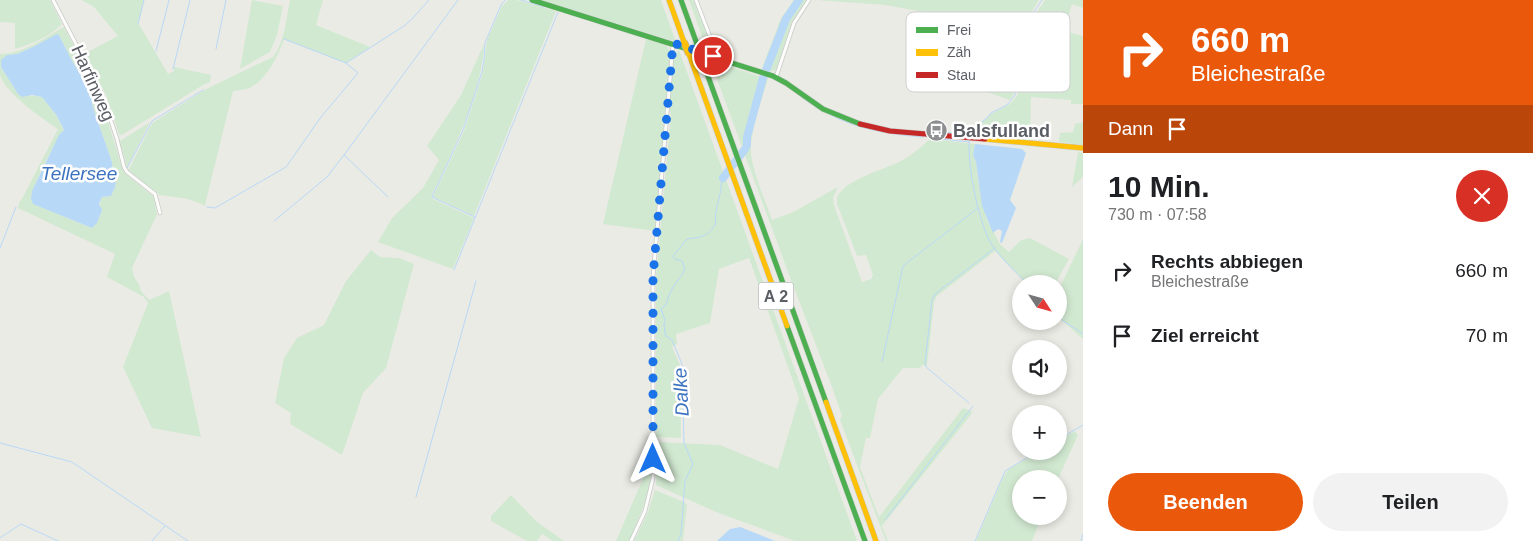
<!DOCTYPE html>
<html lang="de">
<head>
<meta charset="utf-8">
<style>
	body { margin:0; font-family:Arial,sans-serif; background:#f2f2f2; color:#202124; height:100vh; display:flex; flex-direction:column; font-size:19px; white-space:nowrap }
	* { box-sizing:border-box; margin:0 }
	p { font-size:16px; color:#757577 }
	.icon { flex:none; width:28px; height:28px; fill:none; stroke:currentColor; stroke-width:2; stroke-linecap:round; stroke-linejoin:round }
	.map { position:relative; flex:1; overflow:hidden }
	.side { display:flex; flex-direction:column; background:#fff; width:450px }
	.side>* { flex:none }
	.top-card { background:#ea580c; color:#fff; overflow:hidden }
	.needle { width:32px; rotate:126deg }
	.tools { position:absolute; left:1012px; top:275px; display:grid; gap:10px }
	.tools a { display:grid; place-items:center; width:55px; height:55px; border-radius:50%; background:#fff; box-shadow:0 2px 8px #0003; font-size:25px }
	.pin { position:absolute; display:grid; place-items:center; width:42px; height:42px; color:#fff; margin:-21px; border:2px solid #fff; border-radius:50%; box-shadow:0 1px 5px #0007 }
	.me { position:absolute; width:55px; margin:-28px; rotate:0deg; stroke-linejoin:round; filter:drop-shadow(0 0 4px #0008) }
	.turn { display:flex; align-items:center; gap:18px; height:105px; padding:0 25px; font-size:22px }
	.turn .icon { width:65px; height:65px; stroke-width:2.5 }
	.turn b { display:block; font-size:35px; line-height:42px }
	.then { display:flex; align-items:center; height:48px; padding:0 25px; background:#0003; gap:10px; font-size:19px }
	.round { display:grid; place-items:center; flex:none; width:52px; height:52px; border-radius:26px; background:#f2f2f2 }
	.summary { display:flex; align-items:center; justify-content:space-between; height:85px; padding:0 25px }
	h1 { font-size:30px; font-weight:800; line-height:38px }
	.button { display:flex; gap:10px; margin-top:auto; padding:10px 25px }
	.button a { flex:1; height:58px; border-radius:30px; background:#ea580c; color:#fff; font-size:20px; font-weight:800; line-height:58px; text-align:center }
	.button a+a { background:#f2f2f2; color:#202124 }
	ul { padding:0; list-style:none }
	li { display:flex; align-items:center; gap:15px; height:65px; padding:0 25px }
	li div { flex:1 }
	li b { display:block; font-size:19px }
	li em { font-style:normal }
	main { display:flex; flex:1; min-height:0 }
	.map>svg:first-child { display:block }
	.green { fill:#d2e9d1; fill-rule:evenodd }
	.water { fill:#b8d8f7 }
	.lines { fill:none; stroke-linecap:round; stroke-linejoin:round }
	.stream { stroke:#b8d8f7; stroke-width:1 }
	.river { stroke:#b8d8f7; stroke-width:8 }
	.street-casing { stroke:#c8c9c7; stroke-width:4.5 }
	.fast-casing { stroke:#c8cac9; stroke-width:6 }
	.slow-casing { stroke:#c8cac9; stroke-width:6 }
	.jam-casing { stroke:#c8cac9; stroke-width:6 }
	.street { stroke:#fcfcfb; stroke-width:3 }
	.fast { stroke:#4caf50; stroke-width:5 }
	.slow { stroke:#ffc107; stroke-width:5 }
	.jam { stroke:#c62828; stroke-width:5 }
	.fast-bridge-casing { stroke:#c3b892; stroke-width:8; stroke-linecap:butt }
	.slow-bridge-casing { stroke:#c3b892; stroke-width:8; stroke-linecap:butt }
	.fast-bridge { stroke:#4caf50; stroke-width:6 }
	.slow-bridge { stroke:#ffc107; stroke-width:6 }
	.route { stroke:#1a73e8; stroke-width:9; stroke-dasharray:0 16.2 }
	.labels { text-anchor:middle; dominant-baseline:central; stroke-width:5; stroke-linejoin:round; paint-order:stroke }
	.shield { fill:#fff; stroke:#8c8e92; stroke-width:1 }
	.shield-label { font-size:16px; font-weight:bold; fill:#5b5e64 }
	.street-label { font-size:18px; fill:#5b5e64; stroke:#fff }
	.poi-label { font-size:18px; font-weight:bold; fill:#5b5e64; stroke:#fff; text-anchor:start }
	.water-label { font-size:19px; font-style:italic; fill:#3c73c0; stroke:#fff }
	.key { fill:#fff; stroke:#cecfd0; stroke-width:1 }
	.key-label { font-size:14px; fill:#5b5e64 }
</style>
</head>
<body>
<main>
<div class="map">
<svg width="1083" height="541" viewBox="0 0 1083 541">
	<rect width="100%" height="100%" fill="#ebebe5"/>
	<!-- green -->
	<path class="green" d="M0,0h50l12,24c-11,12 -32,21 -47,25v-26l-15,-1z
		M81,0h63l-6,24h1l29,50 6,-3v-4l37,8 -1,7 -7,3 -81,50 -3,-1 -13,-39 -22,-41 34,-18 -25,-30z
		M252,0l31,6 -6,29 -7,17 -30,17z
		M290,0h33l-7,25 54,22 -24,16 -62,-24c-4,14 -17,39 -31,47 -5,4 -13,4 -20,5l-28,114 -1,2v-2l-16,-6 -28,-4 -32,-24 24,-48 54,-34 67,-32c12,-16 13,-38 17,-57z
		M508,0h9l39,11 -82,205 -41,-19 31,-66 19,-59 4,-32 15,-34z
		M542,0h119l15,42z
		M689,0h4l18,43 -4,7z
		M794,0h13l-15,22 -16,48 -4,1 -10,-3 19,-50z
		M816,0h223c-5,8 -9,16 -16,23 3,21 0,60 -13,77l-29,-10 7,-21h3l8,-13 8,-21 -10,-5 -9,1 -6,-2 -2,1 -1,-2 -3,2 -10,-18 -10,6 13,26h3l-4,15 -34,-9 7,-35 -56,-10z
		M1045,0h38v8l-11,-4 -8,27 19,5v68h-12v-4l-40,-3 -1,43 -59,-6 2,-4 18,-16 19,-10 7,-8 9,-39 2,-32z
		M64,27l37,71 21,70 4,6 28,23 3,18 -5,10 -20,43 2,9 5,7 2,7 8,9 20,-9 32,146 -49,-9 -29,-61 25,-64 -4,-6 -37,-20 8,-23 -97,-46 1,-5 4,-6 35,-68c-15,-10 -55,-37 -58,-55 0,-6 0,-14 0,-20 23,0 44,-16 64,-27zM59,35l13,26 22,35 -2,7 2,8 18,51 3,25 -4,9 -9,1 -10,31 -30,-12 -31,-17c2,-14 24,-59 33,-68l-7,-15 -15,-19 -24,-3 -17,-27 6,-12 10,-1z
		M646,39l20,5 4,8 -15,179 -52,-7z
		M484,44c-2,51 -32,107 -53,154l43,20 -21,51 -75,-27 14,-24 31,-30 16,-28 -12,-14 34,-51z
		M679,50l178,491h-62l-79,-29 -60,-27 1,-43 63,3 58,24 21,-71 -50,-140 -30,11 -9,54 -34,11 1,10 -5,3 8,18 1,73 -25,-1v-160l15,-165 -2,-1 5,-57z
		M710,60l58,19c-6,19 -19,56 -17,75 3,22 14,45 21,66l21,-8 45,-25 -5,11 1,7 28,77 9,-3 2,-4 -7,-20 -9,1 -20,-52v-7c9,-18 46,-27 64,-36 11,-6 20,-14 29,-22l45,5 -2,11 3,7 3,23 8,35 13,24 9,8 12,-12 9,-2 39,21 -13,23 3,2h-32l-32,-33 -58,45 -3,6 -7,64 -5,-1 -2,3h-17l-25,31 -8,39h-4l-6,29 19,50 84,-109 10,4 -91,114 6,15h-2l-46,-121 2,-4 -10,-29 -41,-107z
		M150,122l-23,46 -7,-27z
		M1083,122v23l-24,-3 1,-9 13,-1 2,-8z
		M1078,152l5,1v24l-11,10z
		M1083,239v100l-24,-21v-34l2,1z
		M371,250l9,7 19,1 15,6 -28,104 -23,25 -21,62 -52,-31 1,-11 -16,-10 9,-45 13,-20 27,-13 22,-44z
		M1075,431l3,4 -20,44h-37v37h21l-10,25h-56l27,-64 6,-8 31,-18h19v-11z
		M648,467h4c-2,27 -12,50 -23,74h-13z
		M655,490l29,12 3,3 -4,36h-49l14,-29z
		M511,495l25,26 28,20h-11l-11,-7 -5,7h-10l-36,-20v-5z"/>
	<!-- water -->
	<path class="water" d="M57,34l2,1 13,26 22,35 -2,7 2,8 18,51 1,12 3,4 -1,9 -4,9 -9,1 -3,7 3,6 -5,13 -5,5 -59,-24 -2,-5 1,-8 27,-56 5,-5 -7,-14 -15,-19 -10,-2 -10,2 -4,-3 -17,-27v-7l6,-5 10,-1 18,-8z
		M975,144l47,5 4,4 -16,47 6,8 -14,35 -2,-1 2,-11 -4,-2 -5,4 -11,-27 -6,-44 -3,-7z
		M740,527l35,14h-58l13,-12z"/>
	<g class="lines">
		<!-- stream -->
		<path class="stream" d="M521,0l23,7
			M138,24l6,-24
			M284,39l62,24
			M216,49l10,-49
			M156,51l13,-51
			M173,69l17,-69
			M801,97c41,29 73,36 122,40
			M941,132l29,2
			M969,135l4,-6 15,-12 3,-4 16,-8 8,-10 4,-10 5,-31 1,-29 17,-25
			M932,138l37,4
			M969,141c-1,28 8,73 20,99 7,13 28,34 39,44
			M344,155l114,-155
			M127,168l25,-47 51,-31
			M207,207l8,1 71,-41 35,-50 37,-44 -12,-10 58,-37 8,-7 17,-19
			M475,217l-43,-20 31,-67 19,-58 2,-13 1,-16 16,-38 4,-5
			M274,221l53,-44 17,-22 44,42
			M0,248l16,-41
			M454,270l104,-258
			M1059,310l2,4v5c7,6 15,9 22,15
			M882,362l21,-96 75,-58
			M969,403l-43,-36 -1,-3 7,-64 3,-6 60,-46
			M1059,439l24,-14
			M0,443l72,19 116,79
			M416,497l60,-216
			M885,520l88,-114
			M0,538l21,-14 37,17
			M152,541l13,-15
			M678,541l3,-7 4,-53 8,-17 -9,-21 -2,-79 -10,-24 -7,-5 -1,-11 1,-4 -4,-11 5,-4c2,-8 5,-16 10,-22 3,-5 7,-8 9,-14l-3,-8 -7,-2 -2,-3 14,-17c15,-2 21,-2 29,-16 -2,-11 2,-19 4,-29 2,-6 0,-10 3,-16
			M975,541l30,-70 33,-20
			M1081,541l2,-7"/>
		<!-- river -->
		<path class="river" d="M723,178l22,-29 2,-4v-8l16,-59 23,-59 13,-19"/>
		<defs>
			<path id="street" d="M53,0l49,94 15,45 7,28 3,5 28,22 5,19
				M696,0l18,47 -1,9
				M776,77l18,-54 15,-23
				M631,541l14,-30 8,-33v-201l20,-233"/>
			<path id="fast" d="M532,0l241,76 13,7 37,26 37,15
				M681,0l17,47
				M701,57l125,345
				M787,326l78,215"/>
			<path id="slow" d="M669,0l15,42
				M689,54l98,272
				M985,139l98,9
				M826,402l50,139"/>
			<path id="jam" d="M860,124l30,7 95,8"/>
		</defs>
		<!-- street casing -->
		<use href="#street" class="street-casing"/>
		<!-- fast casing -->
		<use href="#fast" class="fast-casing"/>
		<!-- slow casing -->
		<use href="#slow" class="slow-casing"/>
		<!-- jam casing -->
		<use href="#jam" class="jam-casing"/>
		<!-- street -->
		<use href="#street" class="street"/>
		<!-- fast -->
		<use href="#fast" class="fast"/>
		<!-- slow -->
		<use href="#slow" class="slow"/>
		<!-- jam -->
		<use href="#jam" class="jam"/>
		<defs>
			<path id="fast-bridge" d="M698,47l3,10"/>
			<path id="slow-bridge" d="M684,42l5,12"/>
		</defs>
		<!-- fast-bridge casing -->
		<use href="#fast-bridge" class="fast-bridge-casing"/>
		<!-- slow-bridge casing -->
		<use href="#slow-bridge" class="slow-bridge-casing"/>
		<!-- fast-bridge -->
		<use href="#fast-bridge" class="fast-bridge"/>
		<!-- slow-bridge -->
		<use href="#slow-bridge" class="slow-bridge"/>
	</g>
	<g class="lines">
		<!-- route -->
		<path class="route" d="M653,459v-182l20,-234 40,13"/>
	</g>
	<!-- icons -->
	<defs>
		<symbol id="bus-disc" viewBox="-11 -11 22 22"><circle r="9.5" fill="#8d8f91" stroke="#fff"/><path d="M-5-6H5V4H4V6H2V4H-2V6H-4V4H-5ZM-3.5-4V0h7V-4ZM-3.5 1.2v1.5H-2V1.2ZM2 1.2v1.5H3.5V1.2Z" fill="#fff"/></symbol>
	</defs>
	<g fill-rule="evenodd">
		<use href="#bus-disc" x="924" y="118" width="25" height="25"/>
	</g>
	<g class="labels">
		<!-- shield labels -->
		<rect class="shield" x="758.5" y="282.5" width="35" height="27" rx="4"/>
		<g class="shield-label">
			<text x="776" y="296">A 2</text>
		</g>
		<!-- street labels -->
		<g class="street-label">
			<text transform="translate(93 83) rotate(66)">Harfinweg</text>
		</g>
		<!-- poi labels -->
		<g class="poi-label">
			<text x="953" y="131">Balsfulland</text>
		</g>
		<!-- water labels -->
		<g class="water-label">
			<text x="79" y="173">Tellersee</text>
			<text transform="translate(681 392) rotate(-93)">Dalke</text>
		</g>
	</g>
	<!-- legend -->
	<rect x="906" y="12" width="164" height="80" rx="8" class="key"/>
	<rect x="916" y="27" width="22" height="6" fill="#4caf50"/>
	<rect x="916" y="49" width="22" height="7" fill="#ffc107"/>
	<rect x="916" y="72" width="22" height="6" fill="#c62828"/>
	<g class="key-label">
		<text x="947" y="35">Frei</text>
		<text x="947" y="57">Zäh</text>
		<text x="947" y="80">Stau</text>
	</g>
</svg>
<div class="tools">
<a><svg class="needle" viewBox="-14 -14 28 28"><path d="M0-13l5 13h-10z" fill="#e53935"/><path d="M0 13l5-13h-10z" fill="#757577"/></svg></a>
<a><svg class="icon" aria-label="sound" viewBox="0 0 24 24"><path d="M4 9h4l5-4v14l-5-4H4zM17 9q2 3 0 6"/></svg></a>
<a>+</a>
<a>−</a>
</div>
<div class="pin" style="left:713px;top:56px;background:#d93025"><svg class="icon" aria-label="arrive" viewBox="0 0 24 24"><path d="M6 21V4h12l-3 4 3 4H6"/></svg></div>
<svg class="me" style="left:653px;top:459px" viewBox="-20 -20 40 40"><path d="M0-17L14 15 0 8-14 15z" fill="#1a73e8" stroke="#fff" stroke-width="4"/></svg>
</div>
<section class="side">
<div class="top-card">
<div class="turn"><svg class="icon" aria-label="right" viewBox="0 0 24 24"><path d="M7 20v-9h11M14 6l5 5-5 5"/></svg><div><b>660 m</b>Bleichestraße</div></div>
<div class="then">Dann<svg class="icon" aria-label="arrive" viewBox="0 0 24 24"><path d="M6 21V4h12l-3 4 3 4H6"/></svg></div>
</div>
<div class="summary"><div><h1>10 Min.</h1><p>730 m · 07:58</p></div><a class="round" style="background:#d93025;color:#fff"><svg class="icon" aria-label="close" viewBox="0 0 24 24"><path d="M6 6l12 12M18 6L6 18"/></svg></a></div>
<ul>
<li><svg class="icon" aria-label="right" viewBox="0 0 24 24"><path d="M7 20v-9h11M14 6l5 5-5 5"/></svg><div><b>Rechts abbiegen</b><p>Bleichestraße</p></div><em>660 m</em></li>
<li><svg class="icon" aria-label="arrive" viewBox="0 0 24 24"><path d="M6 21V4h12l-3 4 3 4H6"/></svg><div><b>Ziel erreicht</b></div><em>70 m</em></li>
</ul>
<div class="button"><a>Beenden</a><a>Teilen</a></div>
</section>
</main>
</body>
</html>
